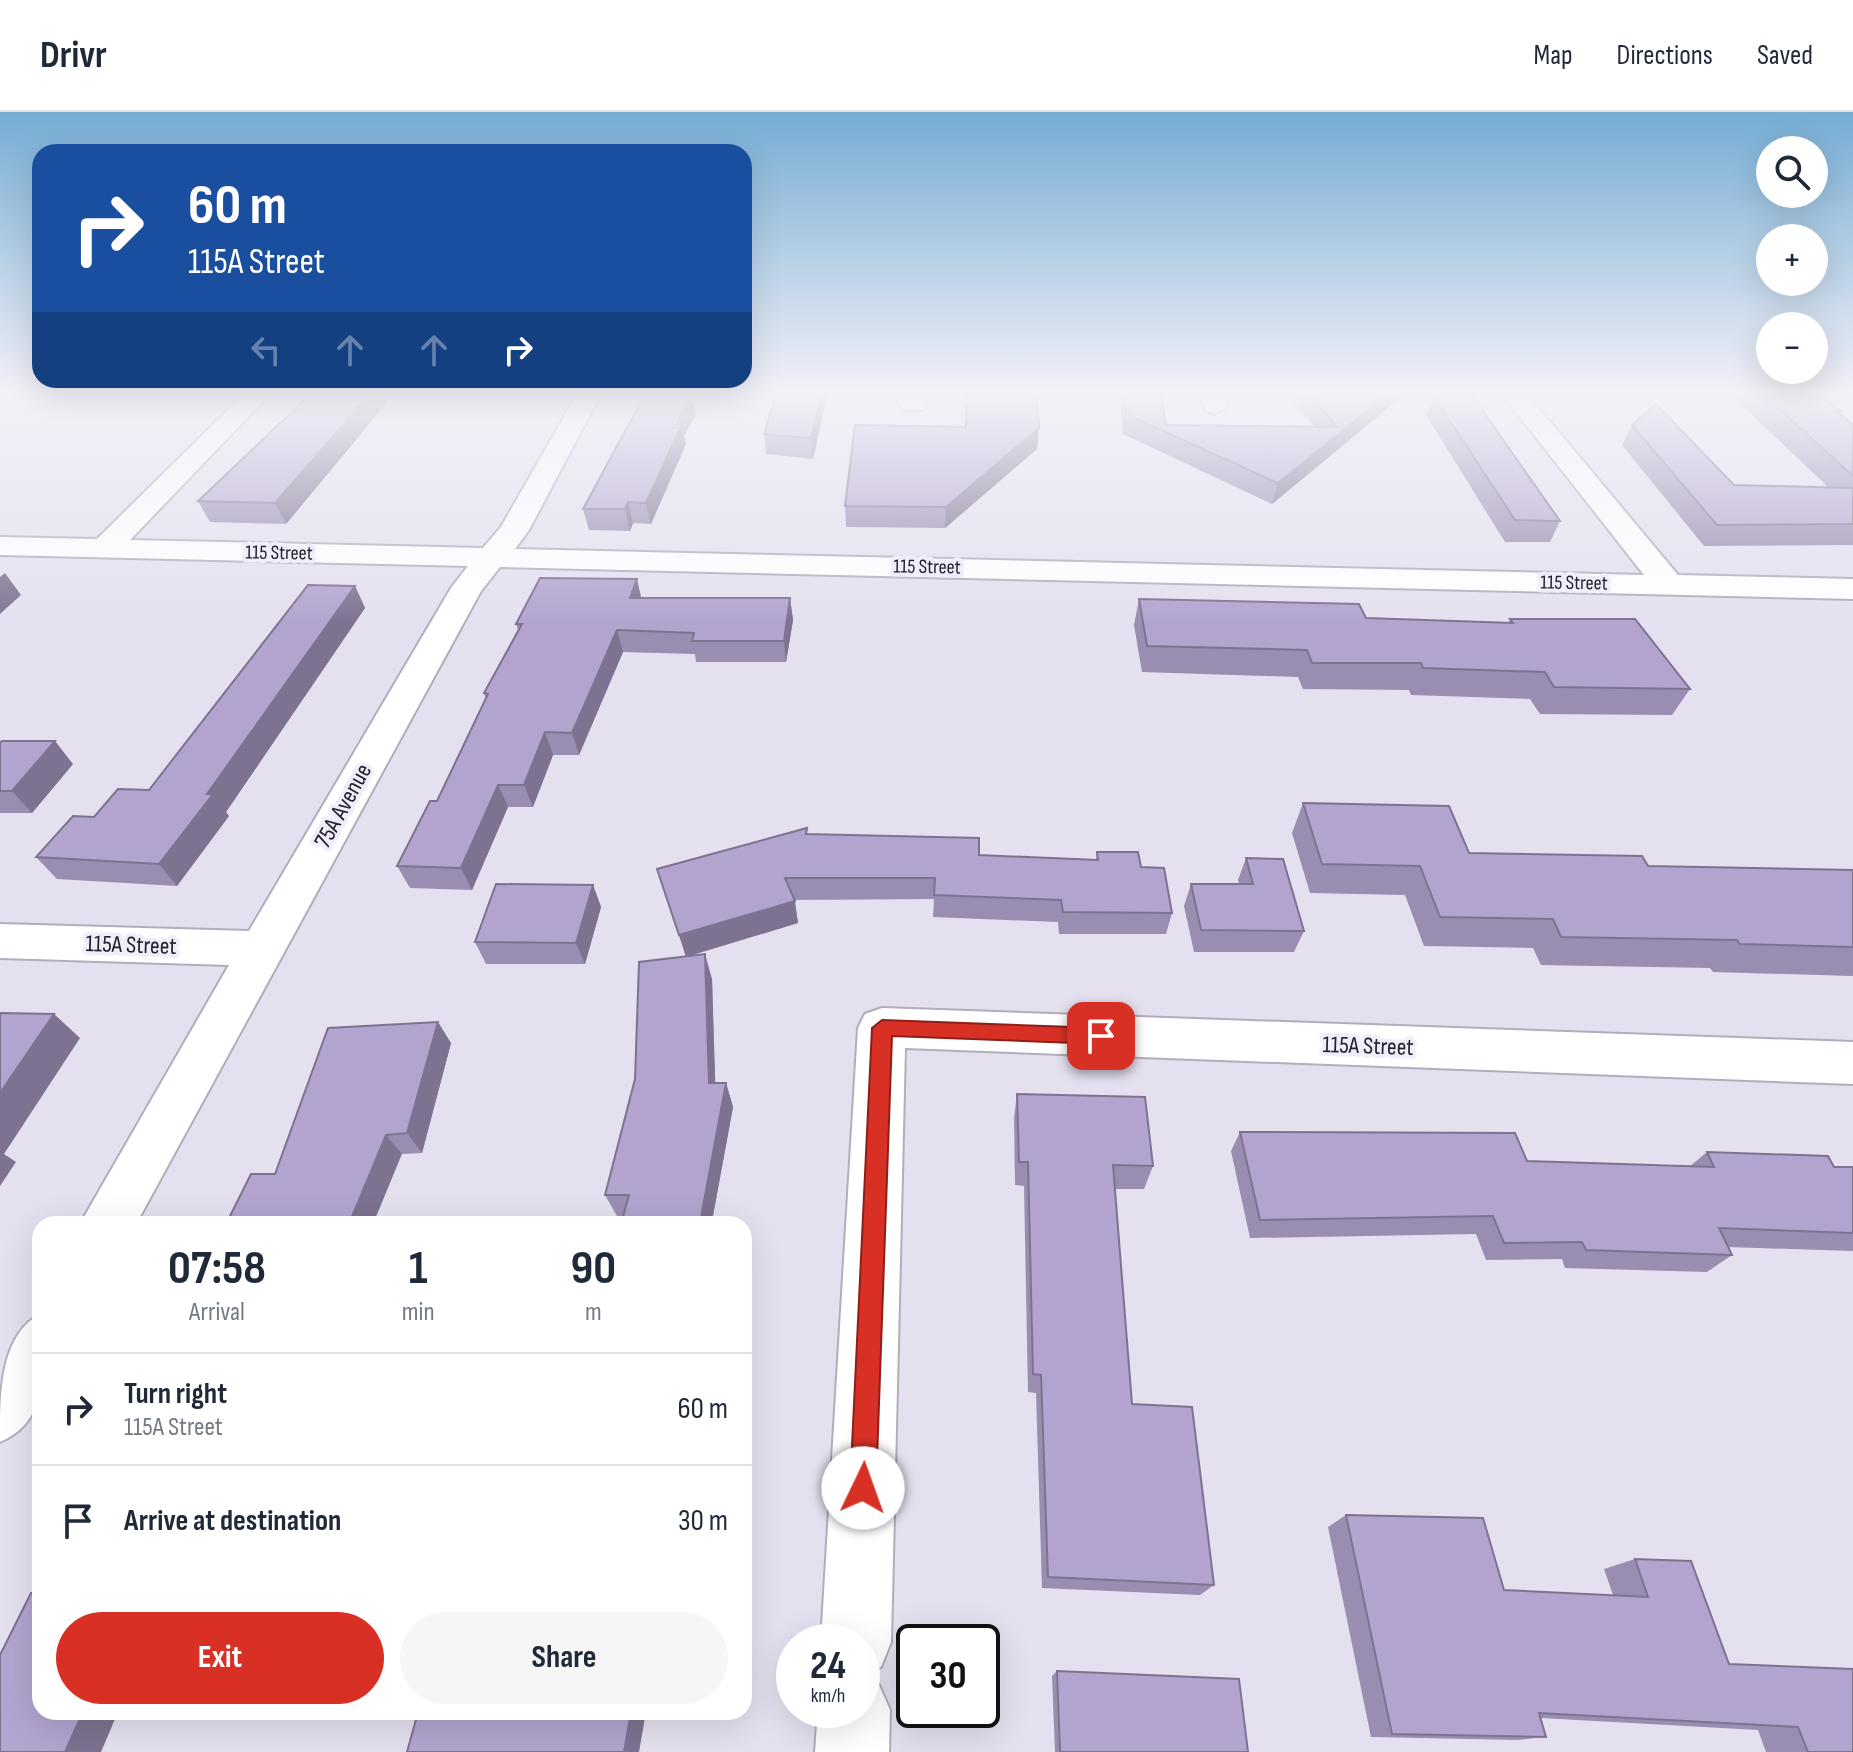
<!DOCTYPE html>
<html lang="en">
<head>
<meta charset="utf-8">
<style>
	body { margin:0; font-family:"Sofia Sans Condensed",sans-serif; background:#f6f6f7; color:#1f2937; height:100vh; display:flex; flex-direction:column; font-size:30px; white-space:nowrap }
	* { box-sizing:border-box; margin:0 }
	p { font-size:26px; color:#747a83 }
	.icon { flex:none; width:44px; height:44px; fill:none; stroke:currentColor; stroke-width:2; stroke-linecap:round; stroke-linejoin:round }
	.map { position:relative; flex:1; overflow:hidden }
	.details { position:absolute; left:32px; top:1104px; width:720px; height:504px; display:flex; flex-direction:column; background:#fff; border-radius:24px; box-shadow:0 8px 32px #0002 }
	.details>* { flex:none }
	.guide { position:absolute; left:32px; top:32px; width:720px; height:244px; border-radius:24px; box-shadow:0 8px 32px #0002; background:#1a4fa0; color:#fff; overflow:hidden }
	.buttons { position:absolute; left:1756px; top:24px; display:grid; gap:16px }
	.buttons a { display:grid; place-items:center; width:72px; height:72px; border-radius:50%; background:#fff; box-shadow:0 8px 32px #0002; font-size:40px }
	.speed { position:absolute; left:776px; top:1512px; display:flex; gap:16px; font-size:40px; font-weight:700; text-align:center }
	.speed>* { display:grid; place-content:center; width:104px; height:104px; border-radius:50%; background:#fff; box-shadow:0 8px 32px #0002; line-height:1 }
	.speed small { font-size:20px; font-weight:400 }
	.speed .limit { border:4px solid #111; border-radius:12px; background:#fff; color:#111 }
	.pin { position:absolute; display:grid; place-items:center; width:68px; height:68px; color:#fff; margin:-34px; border-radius:16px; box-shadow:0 4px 12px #0006 }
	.me { position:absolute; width:88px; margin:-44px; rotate:3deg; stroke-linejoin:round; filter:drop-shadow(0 0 6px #0008) }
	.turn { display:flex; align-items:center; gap:28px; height:168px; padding:0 24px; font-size:36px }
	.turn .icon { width:104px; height:104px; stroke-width:2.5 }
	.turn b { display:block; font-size:56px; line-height:68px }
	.lanes { display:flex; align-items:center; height:76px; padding:0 24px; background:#0003; justify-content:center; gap:40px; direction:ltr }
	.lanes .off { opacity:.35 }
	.eta { display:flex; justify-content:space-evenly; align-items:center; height:136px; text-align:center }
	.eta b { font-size:48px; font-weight:700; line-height:56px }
	.button { display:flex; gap:16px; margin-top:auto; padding:16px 24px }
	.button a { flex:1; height:92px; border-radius:48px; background:#d93025; color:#fff; font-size:32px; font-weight:700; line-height:92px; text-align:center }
	.button a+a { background:#f6f6f7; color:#1f2937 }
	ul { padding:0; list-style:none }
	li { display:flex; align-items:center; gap:24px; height:112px; padding:0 24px; border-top:2px solid #e0e1e3 }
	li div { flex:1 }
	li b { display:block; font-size:30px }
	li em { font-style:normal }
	header { display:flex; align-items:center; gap:48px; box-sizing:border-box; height:112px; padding:0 40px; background:#fff; border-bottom:2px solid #e0e1e3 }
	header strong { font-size:38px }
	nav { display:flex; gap:44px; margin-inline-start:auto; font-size:28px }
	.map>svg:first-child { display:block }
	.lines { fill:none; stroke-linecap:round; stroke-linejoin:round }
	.minor-casing { stroke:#b2adbb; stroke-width:4 }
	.minor { fill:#fff; fill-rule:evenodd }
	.wall { fill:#998db2 }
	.shaded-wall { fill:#7d7391 }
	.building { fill:#b2a4cf; stroke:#7d7391; stroke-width:2 }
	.route { fill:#d93025; stroke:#8d1f18; stroke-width:2 }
	.labels { text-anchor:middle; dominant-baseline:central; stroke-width:8; stroke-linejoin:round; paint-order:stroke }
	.far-street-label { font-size:20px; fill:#232126; stroke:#f2edfc }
	.street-label { font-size:24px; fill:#232126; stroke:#f2edfc }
</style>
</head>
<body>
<header>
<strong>Drivr</strong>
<nav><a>Map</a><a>Directions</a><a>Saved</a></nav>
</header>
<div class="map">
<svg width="1853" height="1640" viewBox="0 0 1853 1640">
	<rect width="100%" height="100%" fill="#e5e0ef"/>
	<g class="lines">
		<defs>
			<path id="minor" d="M244,282h26l-140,146 353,8 18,-21 76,-133h24l-72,136 -14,19 1129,26 -142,-181h25l151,181 175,4v20l-1353,-32 -19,24 -345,633h-56l149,-259 -229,-7v-34l249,7 202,-343 17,-22 -468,-11v-18l97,2z
				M890,282h26l10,11 -4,5h-18z
				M1199,282h24l5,12 -13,8 -9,-3z
				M882,896l971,34v42l-948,-36 -14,594 -10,25 -19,7v-32h-41l37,-614 7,-14z
				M40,1202c0,49 14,105 -40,128 0,-49 0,-106 40,-128z
				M862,1565l17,8 11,25 -1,42h-74l3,-42h44z"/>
		</defs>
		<!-- minor casing -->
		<use href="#minor" class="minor-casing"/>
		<!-- minor -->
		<use href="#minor" class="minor"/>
	</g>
	<!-- wall -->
	<path class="wall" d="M311,282h83l-108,130 -76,-2 -12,-21z
		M827,282l-14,65 -47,-5 -2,-20z
		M1120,282h41l5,31 149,2 -28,-33h118l-133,110 -149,-70z
		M1733,282h85l23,17 -2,4 14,10v120l-149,1 -82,-101 10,-20 102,60 94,2 -96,-91z
		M1433,283l127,126 -10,21h-45l-79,-127z
		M694,294l2,8 -12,22 2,8 -35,80 -18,-1 -3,8 -41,-1 -6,-21z
		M1037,337l-92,79 -99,-1 -1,-21z
		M355,474l10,22 -139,204 3,4 -52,70 -120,-7 -21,-22 113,-67z
		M641,486h149l3,22 -7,42h-90l-1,-8 -72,-2 -44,103h-26l-20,52h-25l-36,83 -62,-2 -13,-22 40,-65 49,-102 -2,-6 34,-63 -2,-6z
		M1139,487l227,19 142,5 2,-4 180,70 -18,26 -132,-1 -10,-15 -119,-4 -2,-5 -106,-1 -5,-12 -156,-5 -8,-47z
		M0,631l73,21 -41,49h-32z
		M1303,691l166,50 179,13 205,4v106l-140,-4 -3,-4 -169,-3 -8,-17 -109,-2 -19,-51 -95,-2 -18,-60z
		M807,716v6l172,21 117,5 1,-8 44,15 31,46 -6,21h-107l-1,-12 -125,-5 1,-18 -140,1 4,23 -111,33 25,23 3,104h11l7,24 -21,114 -95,-5 -12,-21 30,-116 51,-123 -29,-87z
		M1246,746l58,73 -10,21h-100l-10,-46 7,-22h48l-1,-4z
		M593,773l8,22 -16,57h-99l-11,-22z
		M451,931l-29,110 -20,1 -127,20z
		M1017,982l136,72 -9,23h-29l17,215 82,181 -14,10 -158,-7 -6,-195 -8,-1 -4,-206 -9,-1 -1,-67z
		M1240,1020l287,29 162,6 18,-15 127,15h19v84l-125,-4 4,8 -25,17 -142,-4 -3,-9 -76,1 -10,-26 -226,4 -19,-87z
		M1346,1403l158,75 109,5 -9,-26 31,-10 94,105 124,88h-87l-8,-22 -217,-12 5,19 -28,3 -147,-3 -43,-210z
		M1057,1559l191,81h-193l-3,-76z"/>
	<!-- shaded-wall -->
	<path class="shaded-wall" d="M370,282h24l-108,130 -11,-21z
		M688,282h11l-5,12 2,8 -12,22 2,8 -35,80 -5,-21z
		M822,282h5l-14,65 -2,-21z
		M1388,282h17l-133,110 6,-21z
		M1039,316l-2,21 -92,79 1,-21z
		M628,390l5,21 -3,8 -5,-22z
		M5,461l16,22 -21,19v-37z
		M637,467l5,22 -12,-3z
		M355,474l10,22 -139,204 3,4 -52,70 -18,-22 48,-70z
		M790,486l3,22 -7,42 -2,-21z
		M617,518l6,22 -44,103 -7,-22z
		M545,620l8,23 -20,52 -9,-22z
		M55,629l18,23 -41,49 -20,-22z
		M498,673l10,22 -36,83 -11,-22z
		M593,773l8,22 -16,57 -9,-21z
		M795,789l3,22 -112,34 -7,-22z
		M705,842l7,25 4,127 -7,-23z
		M54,902l26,24 -76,116 12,8 -16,24v-93z
		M438,910l13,21 -29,110 -15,-20z
		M726,971l7,24 -21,114 1,3h-9l-3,-7z
		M386,1023l16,19 -29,70h-24z
		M83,1600h35l-17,40h-36z
		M631,1600h15l-7,40h-15z"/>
	<!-- building -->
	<path class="building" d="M311,282h59l-95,109 -77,-2z
		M645,282h47l-15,30h5l-36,79 -18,-1 -3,7h-42z
		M776,282h46l-11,44 -47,-4z
		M967,282h69l3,34 -93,79 -101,-1 10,-81 111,2z
		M1124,282h37l5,31 171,2 -28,-33h79l-110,89 -152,-69z
		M1435,282h36l89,127 -45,-1 -82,-125z
		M1763,282h55l23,17h-5l17,14v51z
		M1656,292l78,81 119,3v36l-136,1 -85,-100z
		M540,466l97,1 -7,19h160l-6,43h-92l2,-8 -77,-3 -45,103 -27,-1 -21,53h-26l-37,83 -64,-2 33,-65h7l51,-107 -4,-1 38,-69h-6z
		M308,473l47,1 -148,208h6l-54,70 -123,-7 37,-41 21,1 24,-28 31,1z
		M1139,487l220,5 7,14 147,5 -3,-4h125l55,70 -136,-2 -9,-15 -122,-4 -2,-5h-109l-5,-13 -160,-4z
		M2,629h53l-43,50h-12v-48z
		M1303,691l146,3 20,47 173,3 6,10 205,4v77l-113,-3 -3,-4 -176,-3 -8,-18 -113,-2 -20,-51 -98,-2z
		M807,716l-1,6 173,4v17l119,5 -1,-8h41l3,15 23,1 8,45 -109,-1 -2,-12 -127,-5 1,-17h-150l10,23 -116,34 -22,-66z
		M1246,746l37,1 21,72 -103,-1 -10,-46h62z
		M496,772l97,1 -17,58 -101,-1z
		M705,842l4,129h17l-25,134 10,1 -1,6h-89l8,-29h-24l30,-116 4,-117z
		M0,901l54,1 -54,79z
		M438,910l-31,111 -21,2 -37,89h-123l25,-50h24l53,-146z
		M1017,982l128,3 8,69 -40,-1 19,239 60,3 22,178 -166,-8 -7,-202 -8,-1 -5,-212h-9z
		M1240,1020l275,1 12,28 187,6 -7,-15 121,4 6,11h19v66l-134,-5 13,27 -146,-5 -4,-8 -78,1 -11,-27 -233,4z
		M1346,1403l137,3 21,72 144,7 -13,-38 56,2 38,103 124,5v83h-45l-10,-25 -259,-14 7,24 -154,-3z
		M31,1481l9,1v118h43l-18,40h-65v-97z
		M1057,1559l182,8 9,73h-188z
		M418,1600h213l-7,40h-217z"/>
	<!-- sky -->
	<linearGradient id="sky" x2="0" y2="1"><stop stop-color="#75acd3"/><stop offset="0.55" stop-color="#f3f1f8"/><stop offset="1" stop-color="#f3f1f8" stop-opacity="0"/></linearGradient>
	<rect width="1853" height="512" fill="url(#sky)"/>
	<!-- route -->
	<path class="route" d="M882,908l219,8 10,8 -10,8 -209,-8 -16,452 -4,10 -9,4 -10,-4 -3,-10 22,-460z"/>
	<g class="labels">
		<!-- far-street labels -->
		<g class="far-street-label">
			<text transform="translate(279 441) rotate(1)">115 Street</text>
			<text transform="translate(927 455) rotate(1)">115 Street</text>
			<text transform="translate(1574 471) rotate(1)">115 Street</text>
		</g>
		<!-- street labels -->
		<g class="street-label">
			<text transform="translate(343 694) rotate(-61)">75A Avenue</text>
			<text transform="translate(131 833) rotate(2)">115A Street</text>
			<text transform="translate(1368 934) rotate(2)">115A Street</text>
		</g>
	</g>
</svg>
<div class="buttons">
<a><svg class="icon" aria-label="search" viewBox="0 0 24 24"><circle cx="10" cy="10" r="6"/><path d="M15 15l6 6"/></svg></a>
<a>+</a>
<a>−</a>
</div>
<div class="speed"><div>24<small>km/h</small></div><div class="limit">30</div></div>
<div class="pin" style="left:1101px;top:924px;background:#d93025"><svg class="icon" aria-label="arrive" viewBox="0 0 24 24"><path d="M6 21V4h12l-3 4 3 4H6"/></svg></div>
<svg class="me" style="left:863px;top:1376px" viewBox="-20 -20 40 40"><circle r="19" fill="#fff"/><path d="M0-13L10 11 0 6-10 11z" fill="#d93025"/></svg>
<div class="guide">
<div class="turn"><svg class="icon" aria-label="right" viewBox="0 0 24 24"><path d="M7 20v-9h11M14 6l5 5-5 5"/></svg><div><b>60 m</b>115A Street</div></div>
<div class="lanes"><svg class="icon off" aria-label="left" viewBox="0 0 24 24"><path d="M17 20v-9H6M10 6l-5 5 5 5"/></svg><svg class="icon off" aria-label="ahead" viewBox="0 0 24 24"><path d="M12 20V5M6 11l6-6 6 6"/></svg><svg class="icon off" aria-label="ahead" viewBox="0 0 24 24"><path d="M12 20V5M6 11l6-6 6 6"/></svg><svg class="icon" aria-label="right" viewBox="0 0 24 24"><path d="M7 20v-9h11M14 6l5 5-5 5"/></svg></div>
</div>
<section class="details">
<div class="eta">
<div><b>07:58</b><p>Arrival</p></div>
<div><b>1</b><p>min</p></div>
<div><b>90</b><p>m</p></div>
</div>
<ul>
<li><svg class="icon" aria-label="right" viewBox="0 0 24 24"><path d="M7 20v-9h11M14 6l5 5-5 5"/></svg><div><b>Turn right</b><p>115A Street</p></div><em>60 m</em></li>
<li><svg class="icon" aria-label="arrive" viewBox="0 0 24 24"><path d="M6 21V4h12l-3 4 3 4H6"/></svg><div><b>Arrive at destination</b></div><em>30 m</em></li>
</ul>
<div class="button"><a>Exit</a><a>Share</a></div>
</section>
</div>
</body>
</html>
